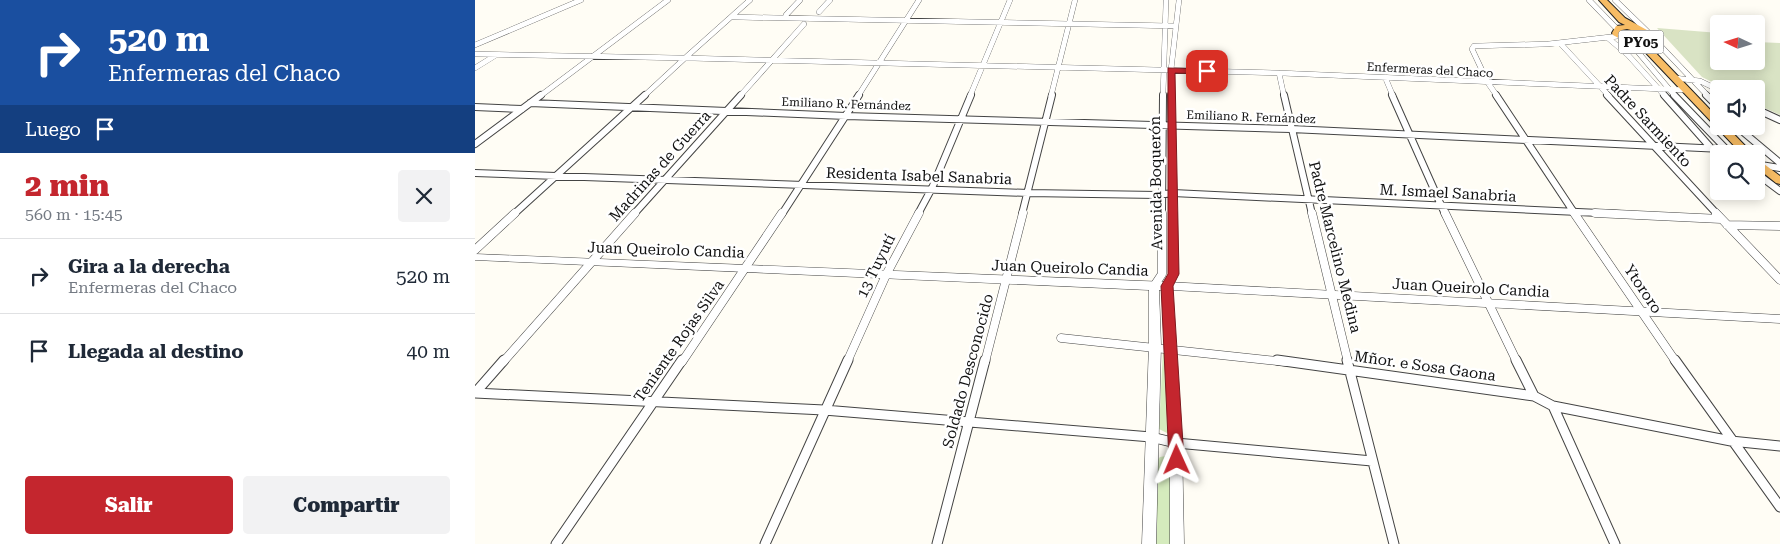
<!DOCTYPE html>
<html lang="es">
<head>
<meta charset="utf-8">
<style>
	body { margin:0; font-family:"Roboto Serif",serif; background:#f2f2f3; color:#1f2937; height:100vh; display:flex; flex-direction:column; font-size:19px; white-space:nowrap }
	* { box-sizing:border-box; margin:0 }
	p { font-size:16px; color:#747a83 }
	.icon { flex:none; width:28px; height:28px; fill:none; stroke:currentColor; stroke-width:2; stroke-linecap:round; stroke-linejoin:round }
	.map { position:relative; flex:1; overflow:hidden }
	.side { display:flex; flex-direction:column; background:#fff; width:475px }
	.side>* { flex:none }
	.banner { background:#1a4fa0; color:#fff; overflow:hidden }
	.needle { width:32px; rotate:274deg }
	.buttons { position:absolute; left:1235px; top:15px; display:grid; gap:10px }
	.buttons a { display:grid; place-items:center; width:55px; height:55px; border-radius:5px; background:#fff; box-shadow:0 2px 12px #0003; font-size:25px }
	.pin { position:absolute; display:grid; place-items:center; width:42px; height:42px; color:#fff; margin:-21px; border-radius:10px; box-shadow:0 2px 8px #0006 }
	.me { position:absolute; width:55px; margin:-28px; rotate:359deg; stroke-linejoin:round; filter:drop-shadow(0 0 4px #0008) }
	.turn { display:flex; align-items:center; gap:18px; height:105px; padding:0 25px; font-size:22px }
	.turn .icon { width:65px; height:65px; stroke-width:2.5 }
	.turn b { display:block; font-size:35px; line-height:42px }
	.then { display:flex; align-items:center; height:48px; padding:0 25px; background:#0003; gap:10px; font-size:19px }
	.round { display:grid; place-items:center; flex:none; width:52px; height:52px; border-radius:5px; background:#f2f2f3 }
	.summary { display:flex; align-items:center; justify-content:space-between; height:85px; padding:0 25px }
	h1 { font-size:30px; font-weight:800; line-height:38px; color:#c4262e }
	.cta { display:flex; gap:10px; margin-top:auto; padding:10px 25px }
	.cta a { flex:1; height:58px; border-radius:5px; background:#c4262e; color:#fff; font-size:20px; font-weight:800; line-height:58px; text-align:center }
	.cta a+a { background:#f2f2f3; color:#1f2937 }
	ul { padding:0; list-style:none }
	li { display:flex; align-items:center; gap:15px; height:75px; padding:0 25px; border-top:1px solid #e0e1e3 }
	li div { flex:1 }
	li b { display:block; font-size:19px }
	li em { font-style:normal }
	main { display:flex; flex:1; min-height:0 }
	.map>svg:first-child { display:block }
	.green { fill:#d5ebbd }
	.cemetery { fill:#d9e3c4 }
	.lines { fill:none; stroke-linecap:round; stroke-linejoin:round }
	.minor-far3-casing { stroke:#444; stroke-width:5.5 }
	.minor-far2-casing { stroke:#444; stroke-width:8 }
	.minor-far1-casing { stroke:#444; stroke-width:9 }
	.minor-casing { stroke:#444; stroke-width:11 }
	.tertiary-casing { stroke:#444; stroke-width:1 }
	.trunk-casing { stroke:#222; stroke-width:2 }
	.minor-far3 { stroke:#fff; stroke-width:5 }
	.minor-far2 { stroke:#fff; stroke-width:6 }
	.minor-far1 { stroke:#fff; stroke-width:8 }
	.minor { stroke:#fff; stroke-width:9 }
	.tertiary { fill:#fff; fill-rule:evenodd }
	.trunk { fill:#f7bc64; fill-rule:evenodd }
	.route { fill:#c4262e; stroke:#7f191e }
	.labels { text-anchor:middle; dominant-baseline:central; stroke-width:5; stroke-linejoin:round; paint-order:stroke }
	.far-street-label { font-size:12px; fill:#111; stroke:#fff }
	.shield { fill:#fff; stroke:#585858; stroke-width:1 }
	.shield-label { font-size:14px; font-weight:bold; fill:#111 }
	.street-label { font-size:15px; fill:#111; stroke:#fff }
</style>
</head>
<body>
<main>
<section class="side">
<div class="banner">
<div class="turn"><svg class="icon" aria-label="right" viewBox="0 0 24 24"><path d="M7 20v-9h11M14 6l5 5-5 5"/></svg><div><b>520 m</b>Enfermeras del Chaco</div></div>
<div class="then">Luego<svg class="icon" aria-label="arrive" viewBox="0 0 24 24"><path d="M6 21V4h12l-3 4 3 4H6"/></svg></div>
</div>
<div class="summary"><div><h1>2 min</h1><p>560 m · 15:45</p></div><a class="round"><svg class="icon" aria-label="close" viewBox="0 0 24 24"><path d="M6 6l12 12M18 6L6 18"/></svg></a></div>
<ul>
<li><svg class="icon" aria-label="right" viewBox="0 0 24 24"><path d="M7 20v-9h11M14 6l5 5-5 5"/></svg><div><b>Gira a la derecha</b><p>Enfermeras del Chaco</p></div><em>520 m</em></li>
<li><svg class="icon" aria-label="arrive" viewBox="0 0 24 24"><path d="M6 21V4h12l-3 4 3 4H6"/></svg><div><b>Llegada al destino</b></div><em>40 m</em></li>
</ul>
<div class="cta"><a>Salir</a><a>Compartir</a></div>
</section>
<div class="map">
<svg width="1305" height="544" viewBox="0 0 1305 544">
	<rect width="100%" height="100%" fill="#fffdf5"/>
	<!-- green -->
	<path class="green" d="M688,350h2l5,83h-3l-8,-4z
		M691,456l5,4v84h-15l1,-84 3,-3z"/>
	<!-- cemetery -->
	<path class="cemetery" d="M1182,28l62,5v28h37v-19l24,1v72l-24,-11v-15h-30l-24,-12z"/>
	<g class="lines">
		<defs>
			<path id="minor-far3" d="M1114,0l28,29
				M1140,0l35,34
				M344,12l11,-12
				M311,15l14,-15
				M258,17l443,9
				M1133,38l20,17 37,41
				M1178,38l55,58
				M1152,39l48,57
				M1085,43l49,53
				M0,45l106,-45
				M0,54l210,4 65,-58
				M0,68l21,-13
				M804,73l5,23
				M910,77l8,19
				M1200,78l25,3 19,9
				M65,96l128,-96
				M169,96l41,-38 594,15 408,17
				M265,96l64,-72
				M383,96l61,-96
				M495,96l40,-96
				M576,96l24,-96
				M688,96l3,-96
				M696,96v-26l8,-70
				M1022,96l-9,-13 -16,-34 2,-3 74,-2 71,-8"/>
			<path id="minor-far2" d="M696,95l2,119
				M809,95l28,119
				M917,95l53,119
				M1021,95l79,119
				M1132,95l110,119
				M1189,95l47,53 8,6
				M1199,95l54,56
				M1231,95l13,13
				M55,103l316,13 445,13 453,21
				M0,107l47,2
				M1281,109l24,11
				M1261,126l44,37
				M0,144l66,-49
				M1286,165l19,3
				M0,173l553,20 129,2 16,-2 448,21
				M1281,173l24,18
				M39,214l131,-119
				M159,214l107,-119
				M307,214l77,-119
				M443,214l14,-26 39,-93
				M547,214l30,-119
				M687,214l1,-119"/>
			<path id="minor-far1" d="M837,213l36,149
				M970,213l72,149
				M1099,213l102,149
				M1120,213l126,6
				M1241,213l64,67
				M1252,225l53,1
				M0,250l40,-37
				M679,286l8,-12v-61
				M692,286l7,-12 -1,-61
				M586,338l226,24
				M28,362l132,-149
				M207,362l100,-149
				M372,362l39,-87 33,-62
				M510,362l38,-149"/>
			<path id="minor" d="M802,360l257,36 19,10 178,35 49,5
				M872,360l47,184
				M1041,360l18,36
				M1200,360l105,147
				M0,393l349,17 327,27 25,6 196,18
				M0,393l29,-33
				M1078,406l62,138
				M81,544l126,-184
				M290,544l83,-184
				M462,544l48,-184"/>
			<path id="tertiary" d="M0,254l692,28 613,33v8l-608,-33 10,153 2,101h-14v-101l-8,-153h-3l2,55 -5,199h-14l7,-199v-55l-674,-30z"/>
			<path id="trunk" d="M1124,0h8l18,18 31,17v7l-11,3 7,4 67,70v7h7l27,28h-11l-96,-101 -33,-18 -1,-2 4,-7 9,-1 -6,-3zM1152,29l15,4 7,6h-17l-12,-6 2,-3z
				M1281,158l24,18v8l-4,-1 -20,-16z"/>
		</defs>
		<!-- minor-far3 casing -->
		<use href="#minor-far3" class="minor-far3-casing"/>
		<!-- minor-far2 casing -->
		<use href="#minor-far2" class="minor-far2-casing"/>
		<!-- minor-far1 casing -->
		<use href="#minor-far1" class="minor-far1-casing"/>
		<!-- minor casing -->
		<use href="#minor" class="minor-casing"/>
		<!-- tertiary casing -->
		<use href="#tertiary" class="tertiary-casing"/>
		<!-- trunk casing -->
		<use href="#trunk" class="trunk-casing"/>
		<!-- minor-far3 -->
		<use href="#minor-far3" class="minor-far3"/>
		<!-- minor-far2 -->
		<use href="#minor-far2" class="minor-far2"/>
		<!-- minor-far1 -->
		<use href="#minor-far1" class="minor-far1"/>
		<!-- minor -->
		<use href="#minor" class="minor"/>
		<!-- tertiary -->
		<use href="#tertiary" class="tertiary"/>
		<!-- trunk -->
		<use href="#trunk" class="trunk"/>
	</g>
	<!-- route -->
	<path class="route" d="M693,68l39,1 4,2 -4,3 -32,-1 4,201 -6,12 11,174 -2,5 -5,2 -6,-2 -2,-5 -8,-174 7,-12z"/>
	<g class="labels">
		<!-- far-street labels -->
		<g class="far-street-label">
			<text transform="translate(955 70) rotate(3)">Enfermeras del Chaco</text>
			<text transform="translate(371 104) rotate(2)">Emiliano R. Fernández</text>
			<text transform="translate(776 117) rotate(2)">Emiliano R. Fernández</text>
		</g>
		<!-- shield labels -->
		<rect class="shield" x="1143.5" y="30.5" width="45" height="23" rx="4"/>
		<g class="shield-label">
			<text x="1166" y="42">PY05</text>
		</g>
		<!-- street labels -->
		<g class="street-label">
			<text transform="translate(1173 121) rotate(47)">Padre Sarmiento</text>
			<text transform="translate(185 166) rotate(-48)">Madrinas de Guerra</text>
			<text transform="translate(444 176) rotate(2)">Residenta Isabel Sanabria</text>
			<text transform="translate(681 183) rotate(-91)">Avenida Boquerón</text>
			<text transform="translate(973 193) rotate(3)">M. Ismael Sanabria</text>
			<text transform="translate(860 247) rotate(76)">Padre Marcelino Medina</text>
			<text transform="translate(191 250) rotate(2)">Juan Queirolo Candia</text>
			<text transform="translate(401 266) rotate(-64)">13 Tuyutí</text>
			<text transform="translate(595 268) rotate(2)">Juan Queirolo Candia</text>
			<text transform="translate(996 288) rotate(3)">Juan Queirolo Candia</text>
			<text transform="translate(1168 289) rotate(56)">Ytororo</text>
			<text transform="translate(204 341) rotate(-55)">Teniente Rojas Silva</text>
			<text transform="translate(950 366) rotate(8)">Mñor. e Sosa Gaona</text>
			<text transform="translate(493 371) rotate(-75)">Soldado Desconocido</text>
		</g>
	</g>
</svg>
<div class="buttons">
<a><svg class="needle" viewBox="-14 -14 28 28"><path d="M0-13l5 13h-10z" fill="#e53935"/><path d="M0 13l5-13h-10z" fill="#747a83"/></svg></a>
<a><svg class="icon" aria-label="sound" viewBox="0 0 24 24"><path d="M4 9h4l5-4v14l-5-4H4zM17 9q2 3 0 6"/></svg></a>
<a><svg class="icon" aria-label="search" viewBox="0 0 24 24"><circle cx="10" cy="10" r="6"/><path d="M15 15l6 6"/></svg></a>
</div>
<div class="pin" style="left:732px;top:71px;background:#d93025"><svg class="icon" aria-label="arrive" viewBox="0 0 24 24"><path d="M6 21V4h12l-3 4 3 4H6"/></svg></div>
<svg class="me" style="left:702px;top:460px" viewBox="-20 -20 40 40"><path d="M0-17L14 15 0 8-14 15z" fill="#c4262e" stroke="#fff" stroke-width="4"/></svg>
</div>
</main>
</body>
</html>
